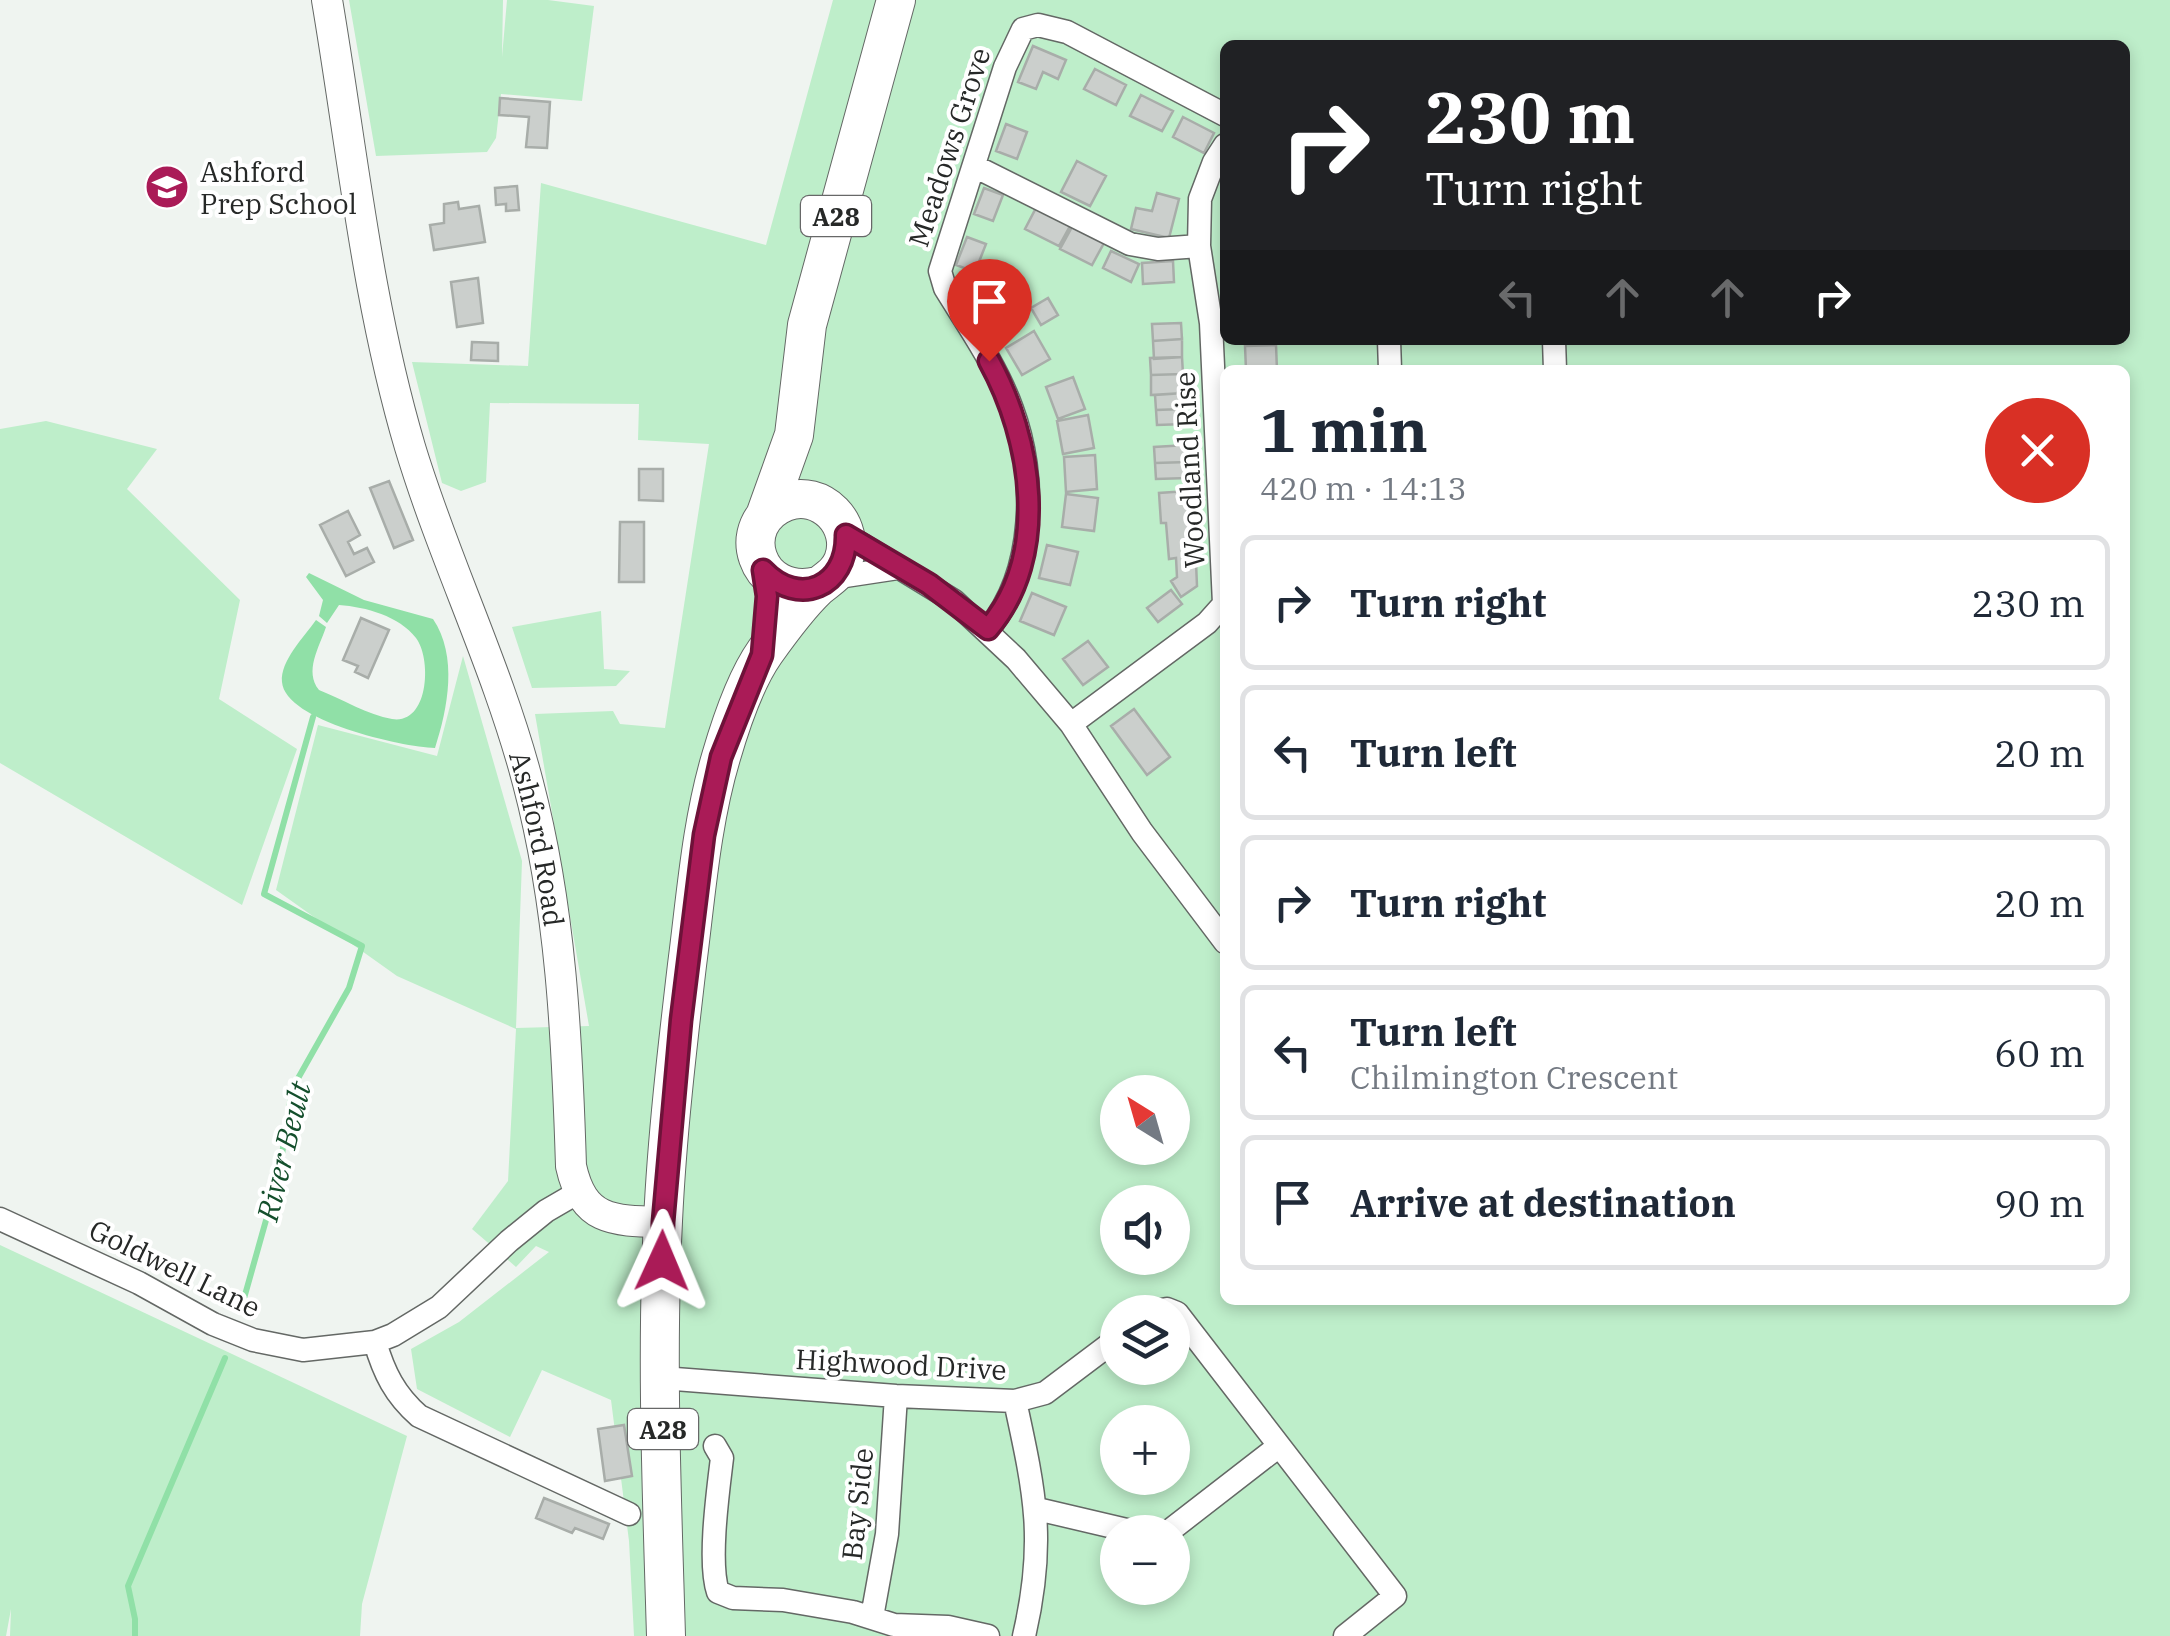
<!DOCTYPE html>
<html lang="en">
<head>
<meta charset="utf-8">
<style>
	body { margin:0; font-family:"IBM Plex Serif",serif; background:#f2f2f3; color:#1f2937; height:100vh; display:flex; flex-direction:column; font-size:38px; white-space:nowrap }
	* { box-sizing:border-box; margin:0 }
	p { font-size:32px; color:#747a83 }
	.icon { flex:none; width:55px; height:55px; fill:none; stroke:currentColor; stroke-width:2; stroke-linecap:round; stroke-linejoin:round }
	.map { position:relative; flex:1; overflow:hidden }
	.side { position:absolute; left:1220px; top:365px; width:910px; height:940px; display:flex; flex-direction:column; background:#fff; border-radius:15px; box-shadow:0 5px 15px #0003 }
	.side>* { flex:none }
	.guide { position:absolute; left:1220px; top:40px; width:910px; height:305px; border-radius:15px; box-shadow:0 5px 15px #0003; background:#202124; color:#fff; overflow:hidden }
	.needle { width:65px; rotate:323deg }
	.controls { position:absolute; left:1100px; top:1075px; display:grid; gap:20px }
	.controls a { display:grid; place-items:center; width:90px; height:90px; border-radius:50%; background:#fff; box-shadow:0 5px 15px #0003; font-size:50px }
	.pin { position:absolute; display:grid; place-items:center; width:85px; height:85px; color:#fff; margin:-102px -42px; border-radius:50% 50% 50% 0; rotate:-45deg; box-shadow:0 0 10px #0007 }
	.pin .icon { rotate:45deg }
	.me { position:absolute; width:110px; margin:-55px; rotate:1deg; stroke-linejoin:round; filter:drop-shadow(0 0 8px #0008) }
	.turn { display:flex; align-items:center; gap:35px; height:210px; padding:0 40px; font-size:45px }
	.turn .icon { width:130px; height:130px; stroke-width:2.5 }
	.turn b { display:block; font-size:70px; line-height:85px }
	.lanes { display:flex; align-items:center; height:95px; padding:0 40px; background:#0003; justify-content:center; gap:50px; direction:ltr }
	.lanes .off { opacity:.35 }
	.round { display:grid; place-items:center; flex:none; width:105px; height:105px; border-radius:52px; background:#f2f2f3 }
	.headline { display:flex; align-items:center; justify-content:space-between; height:170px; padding:0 40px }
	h1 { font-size:60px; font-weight:700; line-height:75px }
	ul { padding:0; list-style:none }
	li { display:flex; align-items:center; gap:30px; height:135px; margin:0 20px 15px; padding:0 20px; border:5px solid #e0e1e3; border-radius:15px }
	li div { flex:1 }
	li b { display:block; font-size:38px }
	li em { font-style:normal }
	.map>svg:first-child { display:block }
	.green { fill:#beeeca; fill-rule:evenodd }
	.water { fill:#90e0a7 }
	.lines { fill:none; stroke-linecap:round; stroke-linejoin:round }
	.stream { stroke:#90e0a7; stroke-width:6 }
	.building { fill:#cbcfcc; stroke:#a8ada9; stroke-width:2.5 }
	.minor-casing { stroke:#646865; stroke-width:25 }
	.tertiary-casing { stroke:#646865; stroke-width:32 }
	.primary-casing { stroke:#646865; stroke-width:40 }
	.minor { stroke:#fff; stroke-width:22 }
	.tertiary { stroke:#fff; stroke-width:30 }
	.primary { stroke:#fff; stroke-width:38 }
	.route-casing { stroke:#6e1239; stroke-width:25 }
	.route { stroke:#aa1b57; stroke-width:18 }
	.labels { text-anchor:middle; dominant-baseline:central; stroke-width:8; stroke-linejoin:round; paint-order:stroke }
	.shield { fill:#fff; stroke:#676868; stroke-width:2.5 }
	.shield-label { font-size:25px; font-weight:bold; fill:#262827 }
	.street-label { font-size:28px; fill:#262827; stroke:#fff }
	.poi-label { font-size:28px; fill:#262827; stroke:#fff; text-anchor:start }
	.water-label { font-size:30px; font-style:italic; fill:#144f2c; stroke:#fff }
</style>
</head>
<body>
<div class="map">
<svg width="2170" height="1636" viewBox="0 0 2170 1636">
	<rect width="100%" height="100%" fill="#eff4f0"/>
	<!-- green -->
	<path class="green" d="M349,0h154l-1,57 5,-57h41l46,6 -12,95 -81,-7 -5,44 -9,14 -111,4z
		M833,0h1337v1636h-1536l-5,-95 -18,-141 -69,-30 -32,67 -93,-48 -6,-40 48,-27 90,-70 -13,-6 -20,21 -44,-38 36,-48 8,-152 -119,-53 -121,-86 42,-165 119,31 26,-100 59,205 -6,167 73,-2 -54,-312 78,-3 7,13 45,4 44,-284 -71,-4 1,-36 -149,-1 -4,79 -25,9 -19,-8 -30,-121 116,4 13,-183 225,62zM1225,45h900v295h-900zM1225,370h900v930h-900zM1118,1092h54v56h-54zM1118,1202h54v56h-54zM1118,1312h54v56h-54zM1118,1422h54v56h-54zM1118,1532h54v56h-54z
		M46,421l111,28 -30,40 113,111 -21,99 78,50 -55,156 -242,-142v-334z
		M601,611l3,58 26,2 -14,15 -84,2 -20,-61z
		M0,1245l407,191 -45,168 -2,32h-350l1,-27 -5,27h-6z"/>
	<!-- water -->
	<path class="water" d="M309,573l55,27 69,19c25,37 15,89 2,129 -33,-1 -150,-27 -153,-66 -2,-21 22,-45 34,-62l10,7c-7,21 -22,44 -7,63 23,9 49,25 73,29 37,6 40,-60 24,-81 -17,-22 -50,-31 -77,-33l-12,18 -8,-7 4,-16 -17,-23z"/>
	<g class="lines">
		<!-- stream -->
		<path class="stream" d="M243,1302l36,-128 13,-85 57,-101 13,-42 -98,-52 49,-177
			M135,1636v-17l-7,-33 97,-228"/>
	</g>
	<!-- building -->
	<path class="building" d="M1033,46l33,14 -8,19 -15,-7 -7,17 -18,-7z
		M1095,69l31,16 -10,20 -32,-16z
		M1141,95l32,16 -11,20 -32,-15z
		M500,98l50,4 -3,46 -21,-1 3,-30 -30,-2z
		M1183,117l31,16 -10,20 -31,-16z
		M1006,124l21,8 -10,27 -21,-8z
		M1077,161l29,15 -16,30 -29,-14z
		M517,186l2,24 -13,1v-7l-10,1 -1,-17z
		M984,188l19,7 -10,26 -19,-7z
		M1157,193l22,6 -10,39 -38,-9 5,-21 16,3z
		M458,202l1,7 20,-3 6,36 -51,8 -4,-25 14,-2v-19z
		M1036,208l34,18 -11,20 -34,-17z
		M1072,227l32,16 -12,22 -32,-16z
		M967,237l19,7 -11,28 -19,-7z
		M1111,251l28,13 -8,18 -28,-14z
		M1173,261l1,21 -31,2 -1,-21z
		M478,278l5,45 -26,4 -6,-45z
		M1004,286l18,25 -26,18 -18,-25z
		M1048,298l10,17 -17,10 -10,-17z
		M1181,323l1,16 -29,2 -1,-17z
		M1034,331l16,28 -28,16 -16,-27z
		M1182,339v18l-28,2 -1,-18z
		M472,342l26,1v18l-27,-1z
		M1276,345l1,25h-31l-1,-24z
		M1182,357l1,17 -32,1 -1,-17z
		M1183,374l1,19 -33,2v-20z
		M1073,377l12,32 -27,10 -12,-32z
		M1184,393v16l-28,1 -1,-15z
		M1184,409l1,15 -28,1 -1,-15z
		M1088,415l6,33 -31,6 -6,-33z
		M1187,445l1,17 -33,1 -1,-16z
		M1095,455l2,34 -31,3 -2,-35z
		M1188,462v16l-32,1 -1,-16z
		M639,469h24v32l-24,-1z
		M389,481l24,59 -19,8 -24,-60z
		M1187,491l4,71h5l1,24 -16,11 -10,-16 6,-4 -1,-19 -7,1 -3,-36h-5l-2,-30z
		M1066,494l32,4 -4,33 -32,-4z
		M348,511l12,24 -12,7 6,12 13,-6 7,14 -28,14 -26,-51z
		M620,522h24v60h-25z
		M1047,545l31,7 -8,33 -31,-7z
		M1171,590l11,14 -24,18 -11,-14z
		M1032,593l34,14 -12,28 -34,-14z
		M361,618l28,12 -21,48 -13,-6 3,-6 -15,-6z
		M1088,641l20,26 -25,18 -20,-26z
		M1134,709l36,48 -23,18 -36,-49z
		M624,1425l8,51 -27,5 -7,-52z
		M544,1498l65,26 -6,15 -28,-11 -3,5 -36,-15z"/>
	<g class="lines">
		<defs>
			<path id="minor" d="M974,166l156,78 28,5 41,-3
				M1389,340l1,30
				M1554,340l1,30
				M846,535l108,66 62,58 55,65 71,108 83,110
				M832,578l66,-10
				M988,629c48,-57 49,-153 24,-220 -16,-44 -43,-82 -67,-121l-5,-17 65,-204 18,-38 15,-4 29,7 158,83
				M1071,724l136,-101 17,-19 -13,-281 -12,-77 1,-47 14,-37 11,-17
				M0,1219l139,64 74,41 40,16 50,10 72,-8 18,-7 46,-28 70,-66 37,-30 31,-18
				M1152,1312l15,-3 10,4 218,283 -50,40
				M375,1342c9,31 20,53 44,74l210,98
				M662,1378l234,18 119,5 30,-8 73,-55
				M1015,1401c20,92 31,141 9,235
				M715,1446l7,12c-4,33 -14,105 -4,134l15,6 50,2 70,12 41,13 54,2 40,9
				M1037,1509l98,23
				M1168,1532l111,-86
				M872,1617l15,-83 9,-138"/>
			<g id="tertiary">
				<path id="s1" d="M327,0c25,148 40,302 83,447 34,113 88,221 118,336 33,125 39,254 43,383 12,55 41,55 92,56"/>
			</g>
			<path id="primary" d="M765,516l29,-81 13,-110 89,-325
				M666,1636c-4,-138 -10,-278 -3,-415 4,-85 14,-171 24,-256 9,-69 14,-141 34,-208 9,-31 25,-78 44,-105 15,-21 33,-46 52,-64 10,-9 20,-13 26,-27 14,-36 -22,-73 -58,-59 -53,21 -30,99 33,84"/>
		</defs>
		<!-- minor casing -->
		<use href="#minor" class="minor-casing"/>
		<!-- tertiary casing -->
		<use href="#tertiary" class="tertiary-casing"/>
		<!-- primary casing -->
		<use href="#primary" class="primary-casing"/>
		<!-- minor -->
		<use href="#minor" class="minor"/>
		<!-- tertiary -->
		<use href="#tertiary" class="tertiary"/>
		<!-- primary -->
		<use href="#primary" class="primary"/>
	</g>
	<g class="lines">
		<defs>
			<path id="route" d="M662,1261l1,-39 18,-202 23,-185 17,-78 41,-102 5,-59 -4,-26c36,38 84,17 83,-35l83,49 59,45c63,-73 44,-190 1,-268"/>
		</defs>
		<!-- route casing -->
		<use href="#route" class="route-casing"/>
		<!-- route -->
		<use href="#route" class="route"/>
	</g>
	<!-- icons -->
	<defs>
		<symbol id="school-disc" viewBox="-11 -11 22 22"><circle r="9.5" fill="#aa1b57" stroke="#fff"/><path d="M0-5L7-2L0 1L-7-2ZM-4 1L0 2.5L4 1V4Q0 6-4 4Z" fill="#fff"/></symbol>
	</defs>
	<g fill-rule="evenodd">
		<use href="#school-disc" x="142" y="162" width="50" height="50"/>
	</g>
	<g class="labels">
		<!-- shield labels -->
		<g class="shield">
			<rect x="801" y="196" width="70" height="40" rx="8"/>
			<rect x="628" y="1409" width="70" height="40" rx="8"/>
		</g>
		<g class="shield-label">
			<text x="836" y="216">A28</text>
			<text x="663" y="1429">A28</text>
		</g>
		<!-- street labels -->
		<g class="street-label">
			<text transform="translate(949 147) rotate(-72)">Meadows Grove</text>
			<text transform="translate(1189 470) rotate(-93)">Woodland Rise</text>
			<text stroke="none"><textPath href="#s1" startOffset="868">Ashford Road</textPath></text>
			<text transform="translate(175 1268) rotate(26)">Goldwell Lane</text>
			<text transform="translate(901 1364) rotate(3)">Highwood Drive</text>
			<text transform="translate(857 1504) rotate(-84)">Bay Side</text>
		</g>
		<!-- poi labels -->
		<g class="poi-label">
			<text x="200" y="171">Ashford<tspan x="200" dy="32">Prep School</tspan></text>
		</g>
		<!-- water labels -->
		<g class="water-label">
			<text transform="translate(283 1151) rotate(-76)">River Beult</text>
		</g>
	</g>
</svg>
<div class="controls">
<a><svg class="needle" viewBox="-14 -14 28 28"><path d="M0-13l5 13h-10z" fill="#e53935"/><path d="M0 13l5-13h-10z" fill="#747a83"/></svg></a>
<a><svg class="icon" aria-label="sound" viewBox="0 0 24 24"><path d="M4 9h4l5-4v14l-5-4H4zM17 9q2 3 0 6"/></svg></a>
<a><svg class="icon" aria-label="layers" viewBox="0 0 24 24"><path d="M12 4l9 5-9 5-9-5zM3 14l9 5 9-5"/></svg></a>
<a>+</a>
<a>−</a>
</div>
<div class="pin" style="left:989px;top:361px;background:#d93025"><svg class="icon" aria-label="arrive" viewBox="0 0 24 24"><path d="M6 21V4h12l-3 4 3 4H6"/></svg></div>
<svg class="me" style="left:662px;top:1261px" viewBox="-20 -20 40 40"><path d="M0-17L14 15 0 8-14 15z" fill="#aa1b57" stroke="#fff" stroke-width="4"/></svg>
<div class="guide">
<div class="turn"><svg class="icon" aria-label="right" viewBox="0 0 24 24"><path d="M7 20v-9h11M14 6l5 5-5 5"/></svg><div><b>230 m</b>Turn right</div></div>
<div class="lanes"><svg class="icon off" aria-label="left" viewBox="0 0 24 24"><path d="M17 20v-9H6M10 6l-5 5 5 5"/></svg><svg class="icon off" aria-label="ahead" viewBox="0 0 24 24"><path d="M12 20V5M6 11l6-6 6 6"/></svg><svg class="icon off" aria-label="ahead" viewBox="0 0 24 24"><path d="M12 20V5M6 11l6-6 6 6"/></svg><svg class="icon" aria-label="right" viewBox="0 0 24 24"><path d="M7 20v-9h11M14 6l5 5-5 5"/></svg></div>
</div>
<section class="side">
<div class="headline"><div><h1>1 min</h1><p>420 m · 14:13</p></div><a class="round" style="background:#d93025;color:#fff"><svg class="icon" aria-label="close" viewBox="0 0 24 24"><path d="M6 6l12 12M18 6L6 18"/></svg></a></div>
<ul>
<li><svg class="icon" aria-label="right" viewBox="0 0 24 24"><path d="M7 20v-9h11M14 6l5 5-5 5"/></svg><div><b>Turn right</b></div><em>230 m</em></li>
<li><svg class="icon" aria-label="left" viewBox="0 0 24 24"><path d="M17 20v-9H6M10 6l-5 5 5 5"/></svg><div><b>Turn left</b></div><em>20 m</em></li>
<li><svg class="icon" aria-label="right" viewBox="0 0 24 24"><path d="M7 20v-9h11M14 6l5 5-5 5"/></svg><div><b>Turn right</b></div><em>20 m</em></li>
<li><svg class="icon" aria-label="left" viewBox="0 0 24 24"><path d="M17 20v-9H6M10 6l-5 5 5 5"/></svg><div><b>Turn left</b><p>Chilmington Crescent</p></div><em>60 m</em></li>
<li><svg class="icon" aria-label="arrive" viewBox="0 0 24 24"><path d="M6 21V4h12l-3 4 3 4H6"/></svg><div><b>Arrive at destination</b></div><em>90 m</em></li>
</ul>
</section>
</div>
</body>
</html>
